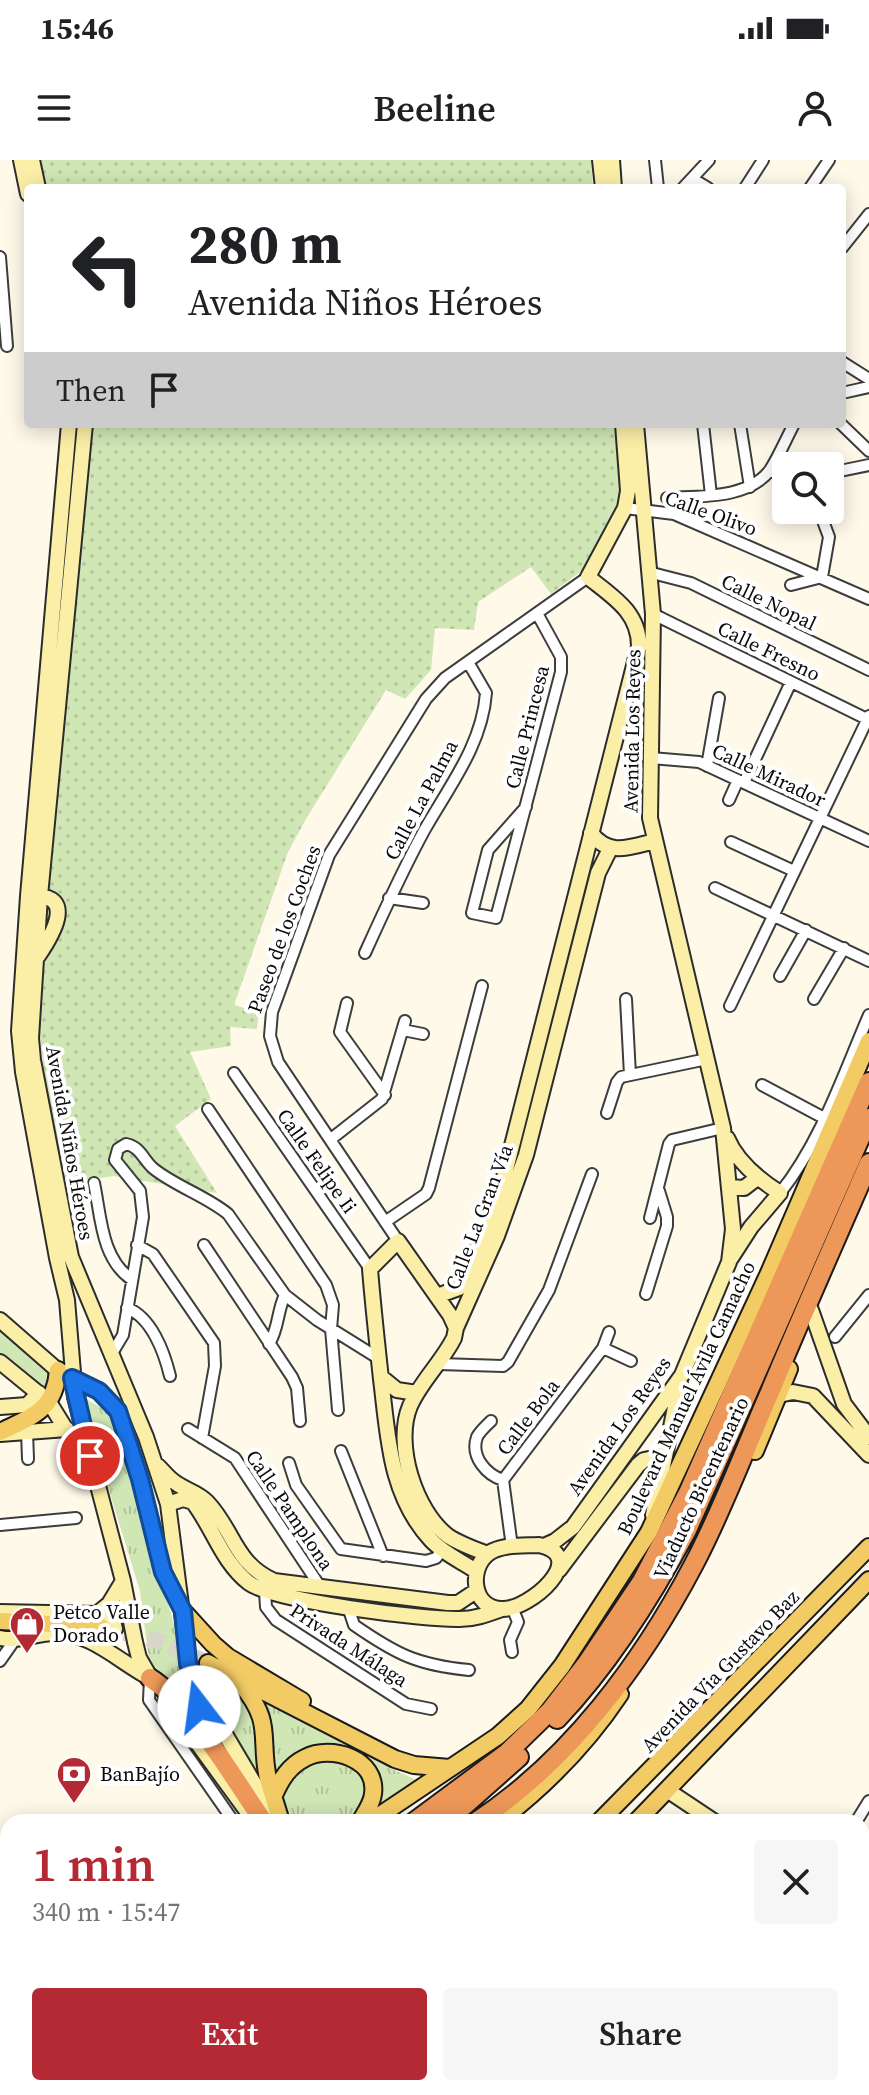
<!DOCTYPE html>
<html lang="en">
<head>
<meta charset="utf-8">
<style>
	body { margin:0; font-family:"Source Serif 4",serif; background:#f6f6f6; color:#202124; height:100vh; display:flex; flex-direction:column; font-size:30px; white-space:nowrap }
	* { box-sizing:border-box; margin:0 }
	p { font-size:26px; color:#757577 }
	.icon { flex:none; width:44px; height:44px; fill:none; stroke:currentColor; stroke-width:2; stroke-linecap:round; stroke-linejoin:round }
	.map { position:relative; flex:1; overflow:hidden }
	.side { position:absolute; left:0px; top:1654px; width:870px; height:282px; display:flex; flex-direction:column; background:#fff; border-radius:24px 24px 0 0; box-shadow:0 4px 20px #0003 }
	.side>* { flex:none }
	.hud { position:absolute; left:24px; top:24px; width:822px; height:244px; border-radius:8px; box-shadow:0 4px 20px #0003; background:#fff; color:#202124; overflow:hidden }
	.tools { position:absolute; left:772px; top:292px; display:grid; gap:16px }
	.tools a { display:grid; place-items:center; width:72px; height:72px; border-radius:8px; background:#fff; box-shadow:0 4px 20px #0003; font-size:40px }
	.pin { position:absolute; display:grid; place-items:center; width:68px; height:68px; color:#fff; margin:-34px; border:4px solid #fff; border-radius:50%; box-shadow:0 2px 8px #0007 }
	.me { position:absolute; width:88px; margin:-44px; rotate:345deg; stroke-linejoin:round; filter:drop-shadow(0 0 6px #0008) }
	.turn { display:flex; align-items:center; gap:28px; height:168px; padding:0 32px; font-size:36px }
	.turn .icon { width:104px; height:104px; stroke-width:2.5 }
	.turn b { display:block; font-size:56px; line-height:68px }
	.then { display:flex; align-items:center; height:76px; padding:0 32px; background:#0003; gap:16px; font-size:30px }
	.round { display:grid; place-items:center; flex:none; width:84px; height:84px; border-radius:8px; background:#f6f6f6 }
	.overview { display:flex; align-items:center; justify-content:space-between; height:136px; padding:0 32px }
	h1 { font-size:48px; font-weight:600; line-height:60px; color:#b32a35 }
	.button { display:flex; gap:16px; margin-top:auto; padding:16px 32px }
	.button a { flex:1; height:92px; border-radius:8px; background:#b32a35; color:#fff; font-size:32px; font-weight:600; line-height:92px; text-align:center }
	.button a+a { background:#f6f6f6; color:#202124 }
	.status { display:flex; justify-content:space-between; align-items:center; height:56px; padding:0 40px; background:#fff; direction:ltr }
	.status svg { height:22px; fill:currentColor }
	header { display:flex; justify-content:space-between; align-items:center; height:104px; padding:0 32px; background:#fff; font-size:36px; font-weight:600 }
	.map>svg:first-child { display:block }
	.grass { fill:url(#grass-dots) }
	.park { fill:url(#park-tufts) }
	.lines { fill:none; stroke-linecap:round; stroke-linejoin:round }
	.primary-tunnel { stroke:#d9d5c8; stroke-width:16; stroke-dasharray:16 8; stroke-linecap:butt }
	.street-casing { stroke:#3d3d3d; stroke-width:14 }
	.secondary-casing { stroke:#2c2c2c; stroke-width:18 }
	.primary-casing { stroke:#1b1b1b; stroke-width:20 }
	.highway-casing { stroke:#1b1b1b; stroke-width:22 }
	.street { stroke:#fff; stroke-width:10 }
	.secondary { stroke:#fbefa7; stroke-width:14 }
	.primary { stroke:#f2cb65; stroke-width:16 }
	.highway { stroke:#ed9758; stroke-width:18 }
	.route-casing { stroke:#114b97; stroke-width:20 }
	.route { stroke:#1a73e8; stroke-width:14 }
	.labels { text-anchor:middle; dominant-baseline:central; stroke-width:8; stroke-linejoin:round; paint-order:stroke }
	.street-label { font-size:20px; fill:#0a0a0a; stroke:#fff }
	.poi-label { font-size:20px; fill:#0a0a0a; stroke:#fff; text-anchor:start }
</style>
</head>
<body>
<div class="status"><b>15:46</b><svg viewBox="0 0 49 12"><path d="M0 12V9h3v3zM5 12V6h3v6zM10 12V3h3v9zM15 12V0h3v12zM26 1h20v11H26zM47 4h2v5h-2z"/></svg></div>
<header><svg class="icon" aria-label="menu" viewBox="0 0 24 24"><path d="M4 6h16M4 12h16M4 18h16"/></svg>Beeline<svg class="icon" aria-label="person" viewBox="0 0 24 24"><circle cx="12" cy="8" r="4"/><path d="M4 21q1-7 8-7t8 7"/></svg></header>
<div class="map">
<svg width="869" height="1935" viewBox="0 0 869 1935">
	<defs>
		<pattern id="grass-dots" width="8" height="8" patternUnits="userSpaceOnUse" patternTransform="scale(2)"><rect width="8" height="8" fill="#d0e6b5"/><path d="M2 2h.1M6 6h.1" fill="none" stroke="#b1c49a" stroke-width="1.8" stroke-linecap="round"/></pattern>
		<pattern id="park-tufts" width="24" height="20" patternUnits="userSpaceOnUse" patternTransform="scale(2)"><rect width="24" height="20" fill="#d0e6b5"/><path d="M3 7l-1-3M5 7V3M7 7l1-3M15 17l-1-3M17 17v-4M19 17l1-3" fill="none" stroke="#b1c49a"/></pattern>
	</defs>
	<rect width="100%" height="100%" fill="#fef9e9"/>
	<!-- grass -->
	<path class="grass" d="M40,0h551l2,28h-547z
		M90,264h525l5,83 -31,58 -38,29 -20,-27 -53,35 -4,28 -39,-2 -4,42 -26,29 -19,-9 -80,129 -18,33 -54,153 25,7 -2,17 -27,-2 1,19 -41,6 21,47 -36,27 42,67 -103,-17 -50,7 -20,-111 -4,-37 1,-82z"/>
	<!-- park -->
	<path class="park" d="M0,1163l51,44 1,28 -52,-34z
		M80,1236l31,17 66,221 10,57 -18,-2 -20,-29 -9,-69z
		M205,1510c28,10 52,35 56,65 2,14 0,31 0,45l-61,-99z
		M258,1539l132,69 31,14 -41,27c14,-50 -21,-54 -60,-62l-46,36z
		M331,1599c19,3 29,10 40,26l-5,21 -18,16h-58c-14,-17 -3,-46 15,-57 8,-4 17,-5 26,-6z"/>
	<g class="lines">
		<!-- primary-tunnel -->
		<path class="primary-tunnel" d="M101,1467l57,14 50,22"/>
		<defs>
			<path id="street" d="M655,0l3,28
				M693,19l15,9
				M683,28l26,-28
				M745,28l18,-28
				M810,28l19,-28
				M842,88l27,-34
				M0,97l7,89
				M842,202l27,17
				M842,233l27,-6
				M703,264l8,71
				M740,264l10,63
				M841,264l28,27
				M769,312h17
				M830,313l39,-8
				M667,338c32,-2 82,1 103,-28 9,-14 16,-31 24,-46
				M625,348l49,6 195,85
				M652,413l39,10 178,87
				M791,425l31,-8 7,-40 -10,-27
				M653,454l216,106
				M651,598l48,4 170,79
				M707,606l12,-68
				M744,623l47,-101
				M729,640l9,-20
				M526,647l-38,43 -16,63 24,5 65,-246v-15l-23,-42
				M731,682l63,29
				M715,728l154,73
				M389,738l34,5
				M365,793c19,-42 38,-84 60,-124 25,-44 57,-84 61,-136l-18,-31
				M780,816l26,-46
				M626,839l4,76
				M814,839l30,-51
				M347,843l-7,29 45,63
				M730,846l139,-290
				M403,870l20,4
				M234,913l136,196
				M762,925l62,33
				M208,949l118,176 7,20 -2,24 7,81
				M607,953l10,-31 4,-5 86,-18
				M331,979l51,-40 23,-78
				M94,1023c7,33 7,75 37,96
				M780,1033c41,-51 63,-118 89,-178
				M650,1058l19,-74 3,-4 51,-12
				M385,1062l41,-28 3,-6 53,-202
				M398,1081l-120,-179 -8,-26 2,-24 57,-157 97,-156 19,-21 143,-101
				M137,1085l16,9 61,89 1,23 -13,72
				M204,1085l88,132 5,11 3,33
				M646,1134l21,-68v-9l-8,-26
				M127,1148c24,9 37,43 43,68
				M835,1177l34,-42
				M269,1184c10,-16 8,-33 16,-49
				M603,1188l28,13
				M111,1195l12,-20 20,-118 -3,-26 -25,-31 3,-11 8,-5c15,3 17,16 28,25 23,18 52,27 74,45l57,81 32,25 61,38
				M439,1204l64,2 5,-4 41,-72 43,-116
				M491,1261c-5,5 -11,10 -14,16 -7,20 10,38 26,43
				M188,1269l47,29 86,130
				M27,1272l1,27
				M341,1291l42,105
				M289,1303l7,22 45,64 85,12 10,-3 6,-8
				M0,1365l76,-7
				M512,1387l-9,-67 100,-132 6,-16
				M265,1432l1,15 10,13 130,84 25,5
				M348,1447l6,18c42,29 63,40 115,45
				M512,1492l-2,-12 8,-18 -6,-15
				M0,1501l14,-20
				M150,1518l-1,22 85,122
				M856,1662l13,-21"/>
			<path id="secondary" d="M21,0l7,34
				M32,0l6,28
				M600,0l3,28
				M612,0l2,28
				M69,264l-41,472 -9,135 4,41 34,186 10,42 8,97 21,81
				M85,264l-45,472 -9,142 2,22 38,197 75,180 22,67 22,171 87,147
				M591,673c18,24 39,14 64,8
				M32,736c46,-2 19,41 6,60
				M727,978c10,24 31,41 53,55l-29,34 -20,31
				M729,1027l15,1 13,-10
				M437,1136l22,-8 5,-6 36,-89 139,-547c0,-34 -26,-49 -51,-69l37,-69 3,-17 -5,-67
				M811,1150l33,94 25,33
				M0,1160l55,48 44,23 19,20 22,68 23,93 16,32
				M456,1168l-6,-13 -52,-74 -28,28c3,37 7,73 11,110 7,56 8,116 50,161 12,13 30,21 45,31
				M0,1202l49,40 47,76 27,103 12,61 4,16 15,26
				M381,1217l16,13 20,3
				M779,1235l14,-3 20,4 56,59
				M0,1247l27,-2 12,-12
				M0,1274l67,-5
				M158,1306c6,6 11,13 18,17 11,8 21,9 31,19 27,28 27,61 67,79l174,22h10l18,-12
				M168,1344l15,-5 10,3c20,26 29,60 56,81 24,18 176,37 211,36 15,0 28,-5 42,-10
				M653,1355l27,-132
				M539,1385c52,11 -9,65 -37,64 -30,0 -34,-41 -13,-56 14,-9 34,-7 50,-8z
				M544,1386l11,-5 18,-14 109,-152 47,-113 4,-33 -10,-101 -73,-310 3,-204 -17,-190
				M488,1394c-14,-5 -28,-10 -40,-18 -33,-25 -54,-92 -38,-130 11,-25 32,-44 44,-68l2,-10 41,-92 29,-81 72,-282 12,-24
				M559,1410l79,-105 6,-5 19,-4
				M0,1452l97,2 12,-10 14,-23
				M0,1478c20,4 35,-5 55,-5 34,-2 66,30 95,45
				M93,1483l12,-1 10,-13 -3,-12 -15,-3
				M166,1540l80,110
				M667,1630l48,32
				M862,1759l7,5
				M301,1935l6,-7"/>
			<path id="primary" d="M0,1272c33,-16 55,-22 58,-62
				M755,1291l34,-82
				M183,1451l30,33 15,13 74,44
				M0,1461l101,6
				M208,1503l187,96 19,6 36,3
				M241,1524c33,40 18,52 27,95 4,14 9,29 13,43
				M274,1635c7,-16 15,-29 31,-37 26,-14 73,1 68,36 -1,10 -8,19 -13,28
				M370,1662l128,-86 30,-27 34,-43 87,-134 120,-259 100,-232
				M498,1662c46,-35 90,-80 122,-128
				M599,1662l270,-275
				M636,1662l233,-242
				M0,1907l8,-5
				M172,1928l15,7
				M422,1928l3,7
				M72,1935l10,-7
				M253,1935l15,-7
				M350,1935l5,-7
				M381,1935l5,-7"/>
			<path id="highway" d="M150,1518c41,26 85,103 114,144
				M196,1528l7,45
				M557,1559c53,-56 94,-121 130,-189l182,-412
				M414,1662l93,-69 43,-42 37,-48 55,-82 47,-90 180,-409
				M440,1662l26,-18 53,-47
				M476,1662c94,-62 166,-159 218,-258 29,-55 51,-115 76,-172 32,-77 66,-153 99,-229
				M0,1934l9,-6
				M27,1935l11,-7
				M49,1935l11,-7"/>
		</defs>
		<!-- street casing -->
		<use href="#street" class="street-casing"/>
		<!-- secondary casing -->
		<use href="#secondary" class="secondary-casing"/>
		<!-- primary casing -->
		<use href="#primary" class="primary-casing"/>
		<!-- highway casing -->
		<use href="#highway" class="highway-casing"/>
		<!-- street -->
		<use href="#street" class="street"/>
		<!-- secondary -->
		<use href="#secondary" class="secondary"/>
		<!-- primary -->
		<use href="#primary" class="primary"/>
		<!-- highway -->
		<use href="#highway" class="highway"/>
	</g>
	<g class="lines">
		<defs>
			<path id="route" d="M90,1296l-18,-78 27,13 19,20 22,68 23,93 20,39 5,52 11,44"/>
		</defs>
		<!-- route casing -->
		<use href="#route" class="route-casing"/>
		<!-- route -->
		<use href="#route" class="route"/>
	</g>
	<!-- icons -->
	<defs>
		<symbol id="shop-pin" viewBox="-11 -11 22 30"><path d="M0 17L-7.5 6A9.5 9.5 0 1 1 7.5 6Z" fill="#b32a35" stroke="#fff"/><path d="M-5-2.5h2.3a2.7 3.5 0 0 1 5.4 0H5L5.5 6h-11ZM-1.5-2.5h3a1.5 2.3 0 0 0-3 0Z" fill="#fff"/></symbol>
		<symbol id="bank-pin" viewBox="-11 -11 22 30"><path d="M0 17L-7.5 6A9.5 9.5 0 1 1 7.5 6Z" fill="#b32a35" stroke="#fff"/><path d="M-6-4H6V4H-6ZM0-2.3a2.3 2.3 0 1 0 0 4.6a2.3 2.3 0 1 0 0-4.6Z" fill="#fff"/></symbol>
	</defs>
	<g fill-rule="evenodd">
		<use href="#shop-pin" x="7" y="1444" width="40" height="54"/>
		<use href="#bank-pin" x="54" y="1594" width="40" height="54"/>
	</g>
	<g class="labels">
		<!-- street labels -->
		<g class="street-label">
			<text transform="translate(711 353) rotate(20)">Calle Olivo</text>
			<text transform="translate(769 442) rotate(26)">Calle Nopal</text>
			<text transform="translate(769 491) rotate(26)">Calle Fresno</text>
			<text transform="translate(527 567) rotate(-76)">Calle Princesa</text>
			<text transform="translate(632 571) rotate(-89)">Avenida Los Reyes</text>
			<text transform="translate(769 615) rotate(25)">Calle Mirador</text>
			<text transform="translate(421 640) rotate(-62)">Calle La Palma</text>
			<text transform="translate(284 769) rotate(-70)">Paseo de los Coches</text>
			<text transform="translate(70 983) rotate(80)">Avenida Niños Héroes</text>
			<text transform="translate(317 1001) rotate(55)">Calle Felipe Ii</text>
			<text transform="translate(479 1057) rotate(-69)">Calle La Gran Vía</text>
			<text transform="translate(686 1238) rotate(-65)">Boulevard Manuel Ávila Camacho</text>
			<text transform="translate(528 1257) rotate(-53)">Calle Bola</text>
			<text transform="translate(619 1266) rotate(-55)">Avenida Los Reyes</text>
			<text transform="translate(701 1328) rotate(-65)">Viaducto Bicentenario</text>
			<text transform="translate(290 1350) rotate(56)">Calle Pamplona</text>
			<text transform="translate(349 1485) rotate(33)">Privada Málaga</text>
			<text transform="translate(720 1511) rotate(-46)">Avenida Via Gustavo Baz</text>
		</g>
		<!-- poi labels -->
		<g class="poi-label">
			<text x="53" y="1452">Petco Valle<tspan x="53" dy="23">Dorado</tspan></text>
			<text x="100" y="1614">BanBajío</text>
		</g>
	</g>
</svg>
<div class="tools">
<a><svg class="icon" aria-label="search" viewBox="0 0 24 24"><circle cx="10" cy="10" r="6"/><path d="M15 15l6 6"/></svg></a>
</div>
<div class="pin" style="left:90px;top:1296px;background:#d93025"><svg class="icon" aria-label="arrive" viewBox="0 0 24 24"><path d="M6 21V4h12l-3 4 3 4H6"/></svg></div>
<svg class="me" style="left:199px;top:1547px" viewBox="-20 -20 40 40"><circle r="19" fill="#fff"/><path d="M0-13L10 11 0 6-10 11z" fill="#1a73e8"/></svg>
<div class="hud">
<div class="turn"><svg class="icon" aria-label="left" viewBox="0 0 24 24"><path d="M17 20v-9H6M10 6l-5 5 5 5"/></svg><div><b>280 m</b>Avenida Niños Héroes</div></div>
<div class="then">Then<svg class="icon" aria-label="arrive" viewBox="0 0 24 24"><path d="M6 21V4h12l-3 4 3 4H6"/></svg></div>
</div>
<section class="side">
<div class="overview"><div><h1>1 min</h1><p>340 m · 15:47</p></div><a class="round"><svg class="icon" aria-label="close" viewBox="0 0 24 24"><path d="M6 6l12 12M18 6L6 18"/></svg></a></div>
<div class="button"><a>Exit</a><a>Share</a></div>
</section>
</div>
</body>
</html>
